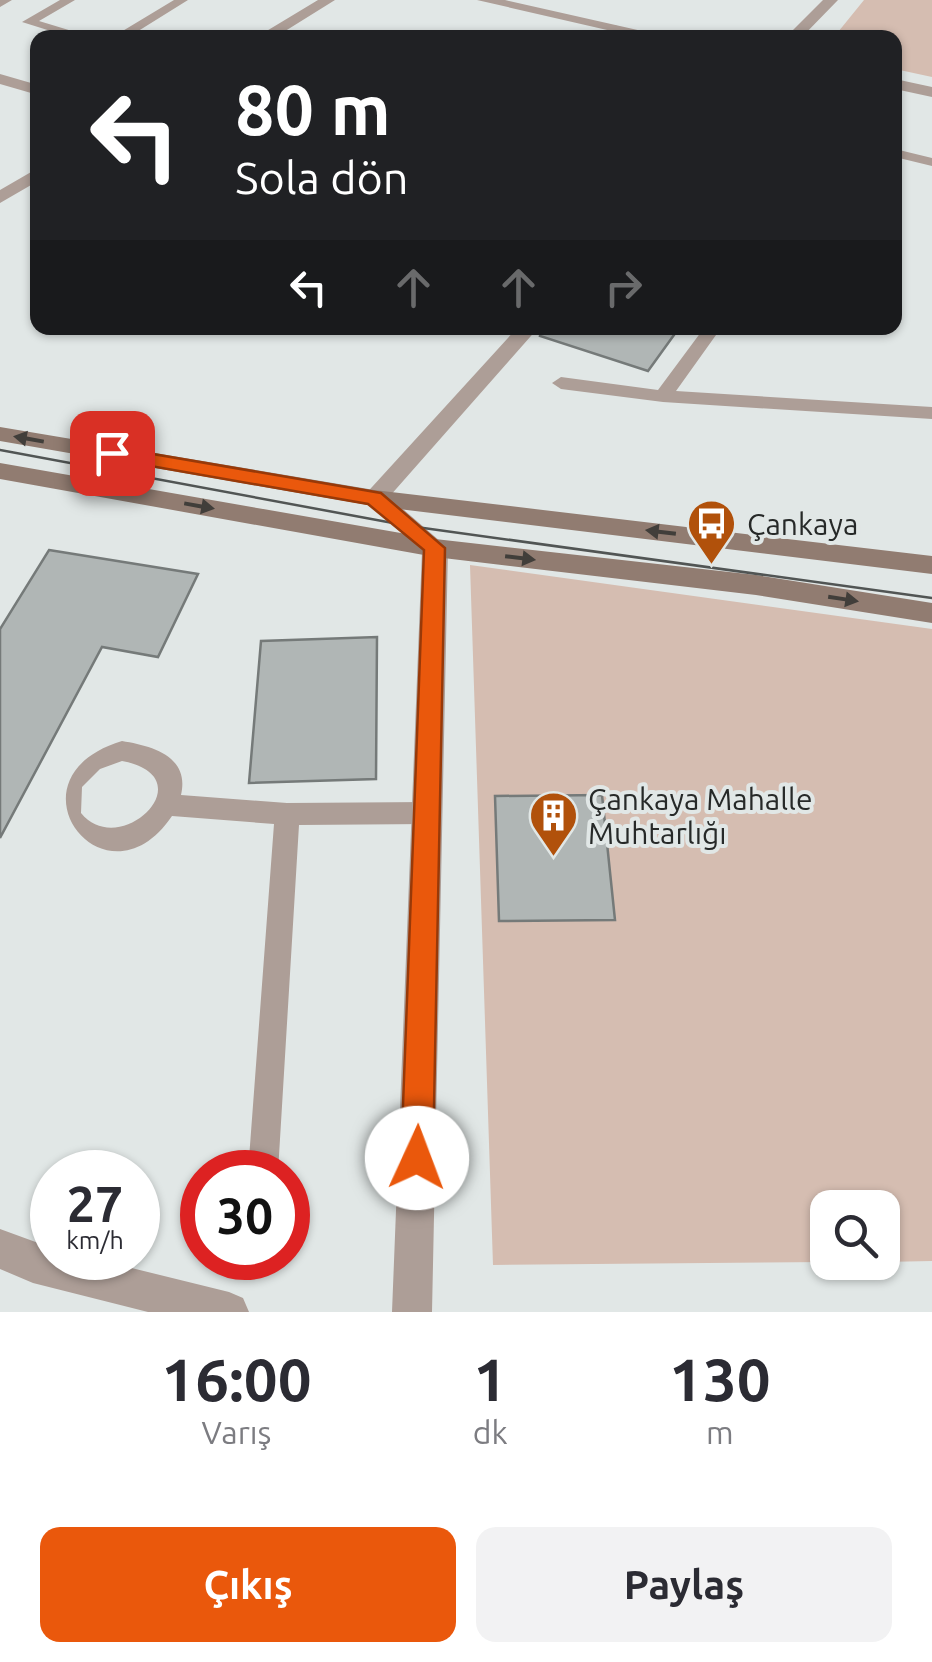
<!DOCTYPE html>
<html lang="tr">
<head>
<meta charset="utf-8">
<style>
	body { margin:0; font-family:Ubuntu,sans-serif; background:#f2f2f3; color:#2b2b33; height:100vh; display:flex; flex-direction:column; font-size:38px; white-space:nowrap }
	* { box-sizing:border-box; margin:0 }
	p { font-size:32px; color:#7c7c81 }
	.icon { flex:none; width:55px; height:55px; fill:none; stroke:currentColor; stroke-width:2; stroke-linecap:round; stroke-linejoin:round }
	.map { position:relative; height:1312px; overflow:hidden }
	.panel { display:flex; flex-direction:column; background:#fff; flex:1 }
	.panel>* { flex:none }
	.hud { position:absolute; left:30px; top:30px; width:872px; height:305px; border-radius:20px; box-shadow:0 2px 8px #0004; background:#202124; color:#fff; overflow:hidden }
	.tools { position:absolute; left:810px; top:1190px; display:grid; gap:20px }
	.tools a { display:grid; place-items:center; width:90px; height:90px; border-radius:20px; background:#fff; box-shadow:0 2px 8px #0004; font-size:50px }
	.speed { position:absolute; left:30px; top:1150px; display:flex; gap:20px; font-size:50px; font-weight:700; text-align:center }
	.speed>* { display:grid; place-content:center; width:130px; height:130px; border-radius:50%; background:#fff; box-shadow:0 2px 8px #0004; line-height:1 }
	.speed small { font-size:25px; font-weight:400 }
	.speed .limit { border:15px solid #d22; background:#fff; color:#111 }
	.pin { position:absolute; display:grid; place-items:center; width:85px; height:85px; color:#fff; margin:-42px; border-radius:20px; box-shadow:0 5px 15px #0006 }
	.me { position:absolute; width:110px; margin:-55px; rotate:2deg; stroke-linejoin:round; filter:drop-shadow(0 0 8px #0008) }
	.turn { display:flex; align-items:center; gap:35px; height:210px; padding:0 40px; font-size:45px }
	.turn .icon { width:130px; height:130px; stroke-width:2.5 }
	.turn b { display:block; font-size:70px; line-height:85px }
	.lanes { display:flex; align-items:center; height:95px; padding:0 40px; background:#0003; justify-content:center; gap:50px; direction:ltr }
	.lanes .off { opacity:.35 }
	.eta { display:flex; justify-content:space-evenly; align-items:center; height:170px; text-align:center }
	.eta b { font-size:60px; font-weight:700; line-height:70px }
	.cta { display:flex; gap:20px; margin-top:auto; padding:20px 40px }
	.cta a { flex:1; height:115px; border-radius:20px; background:#ea580c; color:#fff; font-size:40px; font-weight:700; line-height:115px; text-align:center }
	.cta a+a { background:#f2f2f3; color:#2b2b33 }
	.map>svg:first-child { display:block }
	.green { fill:#d5bdb1 }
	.building { fill:#b0b6b5; stroke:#757a79; stroke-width:2.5 }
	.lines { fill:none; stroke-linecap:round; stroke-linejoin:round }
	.service { fill:#ad9e97; fill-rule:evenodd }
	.minor { fill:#ad9e97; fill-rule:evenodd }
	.secondary { fill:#917c71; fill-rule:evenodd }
	.tram { stroke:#515554; stroke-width:2.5 }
	.oneway { fill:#413e3a }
	.route { fill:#ea580c; stroke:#983908; stroke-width:2.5 }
	.labels { text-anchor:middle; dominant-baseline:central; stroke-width:8; stroke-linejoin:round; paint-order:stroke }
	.poi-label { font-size:30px; fill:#262928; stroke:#e1e7e6; text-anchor:start }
</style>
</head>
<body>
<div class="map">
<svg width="932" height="1312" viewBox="0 0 932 1312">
	<rect width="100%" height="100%" fill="#e1e7e6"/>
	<!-- green -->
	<path class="green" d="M864,0h68v77l-37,-8v-31l-61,-1z
		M470,565l462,64v632l-49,1 -1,-54h-54l-1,54 -334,3z"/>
	<!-- building -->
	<path class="building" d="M542,328h137l-31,43 -108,-35z
		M49,550l149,24 -40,83 -56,-10 -102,191v-209z
		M377,637l-1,142 -127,4 12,-142z
		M602,795l13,125 -116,1 -4,-125z"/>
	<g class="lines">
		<!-- service -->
		<path class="service" d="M0,0h12l-12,7z
			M60,0h15l-36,21 56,17h-22l-51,-16z
			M174,0h14l-61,38h-16z
			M614,25l10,3 -10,10h-14z
			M895,149l37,9v8l-37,-9z
			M704,328h17l-45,63 256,16v12l-269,-17 -102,-13 -9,-6 9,-6 97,13z
			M122,741c30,5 68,15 59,54l106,8 141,-1 9,3 4,8 -4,8 -9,3 -129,1 -21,347h-30l26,-348 -102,-8c-67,99 -172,-38 -50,-75zM122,761c85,16 -2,100 -41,52l1,-26 18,-18z"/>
		<!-- minor -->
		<path class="minor" d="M318,0h17l-61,38h-19z
			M477,0h28l168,38h-31z
			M823,0h15l-37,38h-16z
			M0,74l38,11v10l-38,-11z
			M895,79l37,8v10l-37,-8z
			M38,168v13l-38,22v-13z
			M517,328h21l-149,169 59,51 -16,764h-40l30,-761 -60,-53z
			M0,1229l52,19v10h39l138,34 14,6 6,14h-101l-115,-29 -33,-14z"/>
		<!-- secondary -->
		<path class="secondary" d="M0,427l374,63 558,66v18l-558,-68 -374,-65z
			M0,463l435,76 321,36 176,28v20l-176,-28 -321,-38 -435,-78z"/>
		<!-- tram -->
		<path class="tram" d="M0,450l409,76 523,72"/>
	</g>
	<!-- one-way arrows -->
	<defs><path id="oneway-solid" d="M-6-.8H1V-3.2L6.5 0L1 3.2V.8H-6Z" transform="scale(2.5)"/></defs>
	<g class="oneway">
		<use href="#oneway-solid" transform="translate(29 439) rotate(-170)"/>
		<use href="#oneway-solid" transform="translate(199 506) rotate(10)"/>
		<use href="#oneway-solid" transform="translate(661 532) rotate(-173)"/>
		<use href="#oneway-solid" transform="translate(520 558) rotate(7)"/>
		<use href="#oneway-solid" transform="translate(843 599) rotate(9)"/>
	</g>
	<!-- route -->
	<path class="route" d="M112,447l269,46 64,55 -12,610 -5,11 -11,5 -11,-5 -5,-11 23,-608 -56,-46 -263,-46v-10z"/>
	<!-- icons -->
	<defs>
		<symbol id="bus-pin" viewBox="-11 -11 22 30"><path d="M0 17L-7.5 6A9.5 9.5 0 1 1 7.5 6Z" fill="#b1510b" stroke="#e1e7e6"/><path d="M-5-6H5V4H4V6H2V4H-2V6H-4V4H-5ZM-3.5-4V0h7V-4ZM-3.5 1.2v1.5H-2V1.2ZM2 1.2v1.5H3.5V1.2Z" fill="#fff"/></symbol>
		<symbol id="building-pin" viewBox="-11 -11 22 30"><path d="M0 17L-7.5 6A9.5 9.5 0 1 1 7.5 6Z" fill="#b1510b" stroke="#e1e7e6"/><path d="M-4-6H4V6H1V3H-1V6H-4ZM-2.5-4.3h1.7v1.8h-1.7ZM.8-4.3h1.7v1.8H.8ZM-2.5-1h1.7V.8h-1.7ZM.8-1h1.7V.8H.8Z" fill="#fff"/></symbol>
	</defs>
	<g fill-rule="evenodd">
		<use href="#bus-pin" x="684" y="496" width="55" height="75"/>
		<use href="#building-pin" x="526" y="788" width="55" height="75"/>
	</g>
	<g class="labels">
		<!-- poi labels -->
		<g class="poi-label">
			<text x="747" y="524">Çankaya</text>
			<text x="588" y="799">Çankaya Mahalle<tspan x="588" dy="34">Muhtarlığı</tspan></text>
		</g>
	</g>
</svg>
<div class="tools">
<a><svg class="icon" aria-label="search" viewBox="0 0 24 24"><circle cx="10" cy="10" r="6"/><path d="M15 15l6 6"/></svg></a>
</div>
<div class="speed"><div>27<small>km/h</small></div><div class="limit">30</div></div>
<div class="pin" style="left:112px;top:453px;background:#d93025"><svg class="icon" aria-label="arrive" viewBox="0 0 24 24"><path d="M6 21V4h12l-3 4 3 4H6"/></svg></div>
<svg class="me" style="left:417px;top:1158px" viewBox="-20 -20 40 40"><circle r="19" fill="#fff"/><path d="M0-13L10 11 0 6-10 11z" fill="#ea580c"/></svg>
<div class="hud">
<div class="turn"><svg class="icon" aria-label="left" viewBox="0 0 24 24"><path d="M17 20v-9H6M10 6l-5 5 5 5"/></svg><div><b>80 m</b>Sola dön</div></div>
<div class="lanes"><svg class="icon" aria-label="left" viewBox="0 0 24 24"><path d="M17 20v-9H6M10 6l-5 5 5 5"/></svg><svg class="icon off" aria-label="ahead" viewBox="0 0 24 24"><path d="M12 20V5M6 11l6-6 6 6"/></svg><svg class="icon off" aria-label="ahead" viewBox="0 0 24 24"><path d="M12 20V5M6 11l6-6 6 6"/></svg><svg class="icon off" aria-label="right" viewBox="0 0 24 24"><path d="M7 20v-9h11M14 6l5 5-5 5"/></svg></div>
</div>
</div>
<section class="panel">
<div class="eta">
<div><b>16:00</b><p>Varış</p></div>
<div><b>1</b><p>dk</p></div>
<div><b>130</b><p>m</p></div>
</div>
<div class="cta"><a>Çıkış</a><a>Paylaş</a></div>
</section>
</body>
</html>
